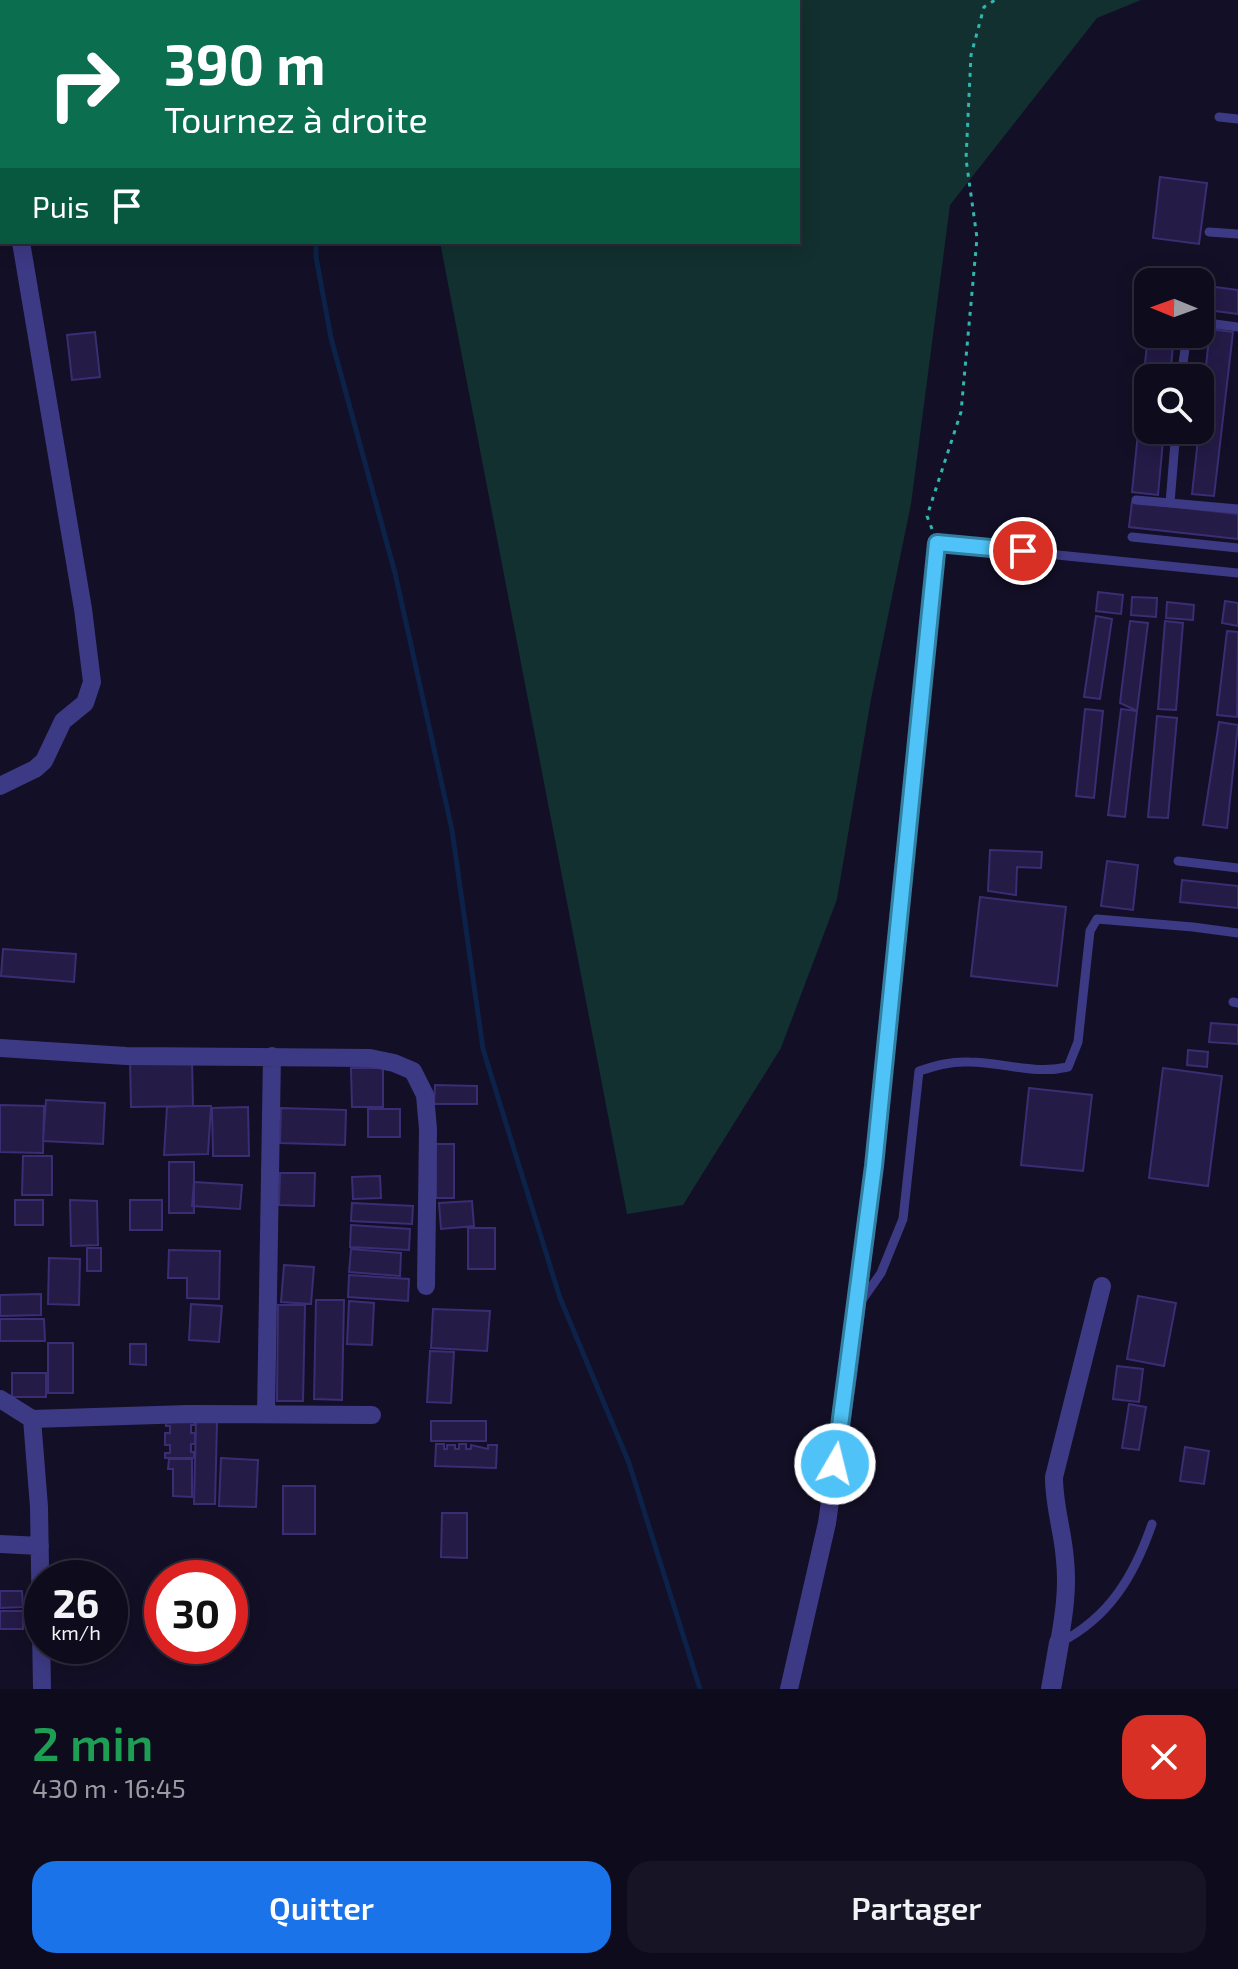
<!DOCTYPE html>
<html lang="fr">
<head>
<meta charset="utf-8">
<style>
	body { margin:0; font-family:"Exo 2",sans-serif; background:#171425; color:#f1f3f6; height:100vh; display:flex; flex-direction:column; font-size:30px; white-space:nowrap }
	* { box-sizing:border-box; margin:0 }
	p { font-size:26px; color:#9b9ba3 }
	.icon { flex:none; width:44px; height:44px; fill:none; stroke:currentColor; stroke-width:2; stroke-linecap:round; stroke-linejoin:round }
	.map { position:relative; height:1689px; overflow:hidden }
	.panel { display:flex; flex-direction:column; background:#0e0b1c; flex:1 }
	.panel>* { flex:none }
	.banner { position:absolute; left:0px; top:0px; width:800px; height:244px; box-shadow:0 4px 20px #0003,0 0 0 2px #2e2b3b; background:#0b6e4f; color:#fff; overflow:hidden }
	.needle { width:52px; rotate:271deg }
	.controls { position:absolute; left:1134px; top:268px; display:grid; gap:16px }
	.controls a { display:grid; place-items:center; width:80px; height:80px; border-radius:16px; background:#0e0b1c; box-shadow:0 4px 20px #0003,0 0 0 2px #2e2b3b; font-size:40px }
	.speed { position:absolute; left:24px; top:1560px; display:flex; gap:16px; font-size:40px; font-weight:700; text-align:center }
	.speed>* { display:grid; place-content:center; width:104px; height:104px; border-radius:50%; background:#0e0b1c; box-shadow:0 4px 20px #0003,0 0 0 2px #2e2b3b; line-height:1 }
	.speed small { font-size:20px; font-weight:400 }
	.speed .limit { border:12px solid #d22; background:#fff; color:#111 }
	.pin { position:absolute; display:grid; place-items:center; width:68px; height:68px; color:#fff; margin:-34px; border:4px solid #fff; border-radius:50%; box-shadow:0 2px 8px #0007 }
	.me { position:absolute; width:88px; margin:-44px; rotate:8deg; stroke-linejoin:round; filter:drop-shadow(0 0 6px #0008) }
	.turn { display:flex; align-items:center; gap:28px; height:168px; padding:0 32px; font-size:36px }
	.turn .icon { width:104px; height:104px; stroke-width:2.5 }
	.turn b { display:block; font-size:56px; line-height:68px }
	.then { display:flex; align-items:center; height:76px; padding:0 32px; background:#0003; gap:16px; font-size:30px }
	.round { display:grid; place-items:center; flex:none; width:84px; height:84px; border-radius:24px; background:#171425 }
	.headline { display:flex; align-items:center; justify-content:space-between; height:136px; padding:0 32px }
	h1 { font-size:48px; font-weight:600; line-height:60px; color:#1e9e55 }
	.action { display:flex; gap:16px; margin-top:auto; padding:16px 32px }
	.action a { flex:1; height:92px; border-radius:24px; background:#1a73e8; color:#fff; font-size:32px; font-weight:600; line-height:92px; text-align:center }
	.action a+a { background:#171425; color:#f1f3f6 }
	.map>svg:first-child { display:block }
	.green { fill:#12302f }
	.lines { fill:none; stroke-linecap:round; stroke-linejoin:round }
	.stream { stroke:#0c2248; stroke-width:5 }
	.building { fill:#241b47; stroke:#3b2d73; stroke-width:2 }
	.path { stroke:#2fb8b0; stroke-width:3; stroke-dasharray:4 6; stroke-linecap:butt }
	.service { stroke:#3d3a85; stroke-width:9 }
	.minor { stroke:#3d3a85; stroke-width:18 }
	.tertiary { stroke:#3d3a85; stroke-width:20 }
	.route-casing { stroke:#337fa1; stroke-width:20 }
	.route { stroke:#4fc3f7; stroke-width:14 }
</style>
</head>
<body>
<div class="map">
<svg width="1238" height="1689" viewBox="0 0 1238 1689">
	<rect width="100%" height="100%" fill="#130f26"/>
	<!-- green -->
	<path class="green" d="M394,0h747l-44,18 -147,187 -39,299 -40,195 -34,200 -56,149 -98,157 -56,9 -187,-972h358v-240z"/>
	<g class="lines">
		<!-- stream -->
		<path class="stream" d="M350,2l1,-2
			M316,242v15l15,81 64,235 57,257 31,219 77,249 69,165 71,226"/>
	</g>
	<!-- building -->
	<path class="building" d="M1160,177l47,6 -8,61 -46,-6z
		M1200,285l38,5v24l-38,-5z
		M1210,329l23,3 -19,164 -22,-2z
		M95,332l5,45 -28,3 -5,-45z
		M1148,334h26l-4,44h-22v52h16l-6,65 -26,-3z
		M1132,502l106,12v25l-109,-12z
		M1098,592l25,3 -2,19 -25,-3z
		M1132,597l25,1 -1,19 -25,-2z
		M1225,601l13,2v23l-16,-3z
		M1167,602l27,3 -1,15 -27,-2z
		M1096,616l16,3 -12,80 -16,-2z
		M1130,621l18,2 -11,88 -17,-8z
		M1165,621l18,2 -7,87 -18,-1z
		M1227,631l11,1 -1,85 -20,-2z
		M1085,709l18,2 -9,87 -18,-2z
		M1121,709l16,2 -12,106 -17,-2z
		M1157,716l20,2 -9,100 -20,-1z
		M1219,722l19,3 -11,103 -24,-3z
		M990,850l52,2 -1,16 -24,-1 -1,28 -28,-4z
		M1107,861l31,4 -5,45 -32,-4z
		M1182,880l56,6v22l-58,-6z
		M980,897l86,10 -9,79 -86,-10z
		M3,949l73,5 -2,28 -73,-6z
		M1211,1023l27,2v19l-29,-2z
		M1188,1050l20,2 -1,15 -20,-2z
		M192,1059l1,47 -62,1 -1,-47z
		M351,1068h32v39h-31z
		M1163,1068l59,8 -14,110 -59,-8z
		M435,1085l42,1v18h-43z
		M1029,1088l63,7 -9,76 -62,-6z
		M46,1100l59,3 -2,41 -60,-3z
		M0,1105l44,1 -1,47 -43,-1z
		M193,1106h18l-3,48 -44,1 3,-48z
		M248,1107l1,49h-36l-1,-48z
		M281,1108l65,2 -1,35 -65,-2z
		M368,1109h32v28h-32z
		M436,1144h18v54h-18z
		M23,1156h29v39h-30z
		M169,1162h25v51h-25z
		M280,1173h35l-1,33 -35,-1z
		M380,1176l1,22 -28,1 -1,-22z
		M194,1182l48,3 -2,24 -48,-3z
		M15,1200h28v25h-28z
		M70,1200l27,1 1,44 -27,1z
		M130,1200h32v30h-32z
		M472,1201l2,25 -33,3 -2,-26z
		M352,1203l61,3 -1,18 -61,-3z
		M351,1225l59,4 -1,21 -59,-3z
		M468,1228h27v41h-27z
		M87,1248h14v23h-14z
		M351,1249l50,4 -1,23 -51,-4z
		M169,1250l51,1 -1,48 -32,-1v-20h-19z
		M49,1258l31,1 -1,46 -31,-1z
		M284,1265l30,2 -3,37 -30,-2z
		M349,1275l60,4 -1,22 -60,-4z
		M41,1294v21l-41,1v-21z
		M1138,1296l38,7 -12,63 -37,-7z
		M316,1300h28l-2,100 -28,-1z
		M349,1301l25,2 -2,42 -25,-1z
		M191,1304l31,2 -3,36 -30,-2z
		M278,1305h27l-2,96h-26z
		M433,1309l57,2 -3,40 -56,-3z
		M0,1319h44l1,22h-45z
		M48,1343h25v50h-25z
		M130,1344h16v21l-16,-1z
		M430,1351l24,1 -3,51 -24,-1z
		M1117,1366l26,3 -4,33 -26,-3z
		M12,1373h34v24h-34z
		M1129,1404l17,3 -7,43 -17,-2z
		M166,1420h29v5h-4v8h4v11h-4v8h3v6h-29v-5h5v-8h-5v-12h5v-7h-4z
		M196,1421l21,1 -2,82h-21z
		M431,1421h55v20h-55z
		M436,1444h8v5h3v-4h8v4h4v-5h7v5h5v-4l17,4v-4h9l-1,23 -61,-2z
		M1185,1447l24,4 -5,33 -24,-3z
		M221,1458l37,2 -2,47 -37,-1z
		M169,1459h23v38l-19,-1v-27h-5z
		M283,1486h32v48h-32z
		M442,1513h25v45l-26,-1z
		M0,1591h22l1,16 -23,1z
		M0,1611h23v18h-23z"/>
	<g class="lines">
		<!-- path -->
		<path class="path" d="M932,529l-5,-13 34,-104 16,-174 -11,-79 5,-104 13,-48 11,-7"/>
		<!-- service -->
		<path class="service" d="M1219,117l19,2
			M1209,232l29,2
			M1200,322l38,5
			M1181,378l6,-44
			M1136,500l102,9
			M1170,503l6,-73
			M1132,537l106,11
			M937,543l301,30
			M1178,861l60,7
			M1233,1002l5,1
			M860,1303l21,-30 22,-54 16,-148c16,-5 32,-10 50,-9 34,0 65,13 99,5l10,-25 12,-111 7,-12 96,8 45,6
			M1059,1643c50,-25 75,-67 93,-119"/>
		<!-- minor -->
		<path class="minor" d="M192,0v2
			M0,157l2,6
			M0,786l35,-17 9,-8 19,-40 22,-18 7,-21 -9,-73 -62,-367
			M0,1048l126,8 244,2 24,5 19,8 12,24 3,34 -2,157
			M0,1399l32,20 7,88 3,182
			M266,1414l6,-358
			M32,1419l156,-5 184,1
			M0,1544l40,2
			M1059,1643c5,-28 9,-55 6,-83 -2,-29 -11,-53 -11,-83l48,-191
			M789,1689l38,-166 21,-147 26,-210 63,-623"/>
		<!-- tertiary -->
		<path class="tertiary" d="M1051,1689l8,-46"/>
	</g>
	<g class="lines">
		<defs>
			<path id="route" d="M835,1464l39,-298 63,-623 86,8"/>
		</defs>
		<!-- route casing -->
		<use href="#route" class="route-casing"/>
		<!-- route -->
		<use href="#route" class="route"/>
	</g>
</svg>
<div class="controls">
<a><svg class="needle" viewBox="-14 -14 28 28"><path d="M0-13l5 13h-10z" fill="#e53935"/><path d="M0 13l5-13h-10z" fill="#9b9ba3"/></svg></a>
<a><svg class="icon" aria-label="search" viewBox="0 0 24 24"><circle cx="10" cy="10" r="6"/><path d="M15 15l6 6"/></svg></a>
</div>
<div class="speed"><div>26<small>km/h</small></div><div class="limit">30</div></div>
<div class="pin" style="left:1023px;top:551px;background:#d93025"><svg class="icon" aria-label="arrive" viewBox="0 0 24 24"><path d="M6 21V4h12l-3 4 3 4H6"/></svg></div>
<svg class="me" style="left:835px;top:1464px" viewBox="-20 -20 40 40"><circle r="17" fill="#4fc3f7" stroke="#fff" stroke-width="3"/><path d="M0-11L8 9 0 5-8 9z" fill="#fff"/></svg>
<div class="banner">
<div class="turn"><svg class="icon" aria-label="right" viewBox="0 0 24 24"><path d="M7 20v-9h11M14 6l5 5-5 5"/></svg><div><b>390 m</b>Tournez à droite</div></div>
<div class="then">Puis<svg class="icon" aria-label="arrive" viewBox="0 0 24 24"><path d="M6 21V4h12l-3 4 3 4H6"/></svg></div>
</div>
</div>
<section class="panel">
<div class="headline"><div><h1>2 min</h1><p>430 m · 16:45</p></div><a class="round" style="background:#d93025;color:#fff"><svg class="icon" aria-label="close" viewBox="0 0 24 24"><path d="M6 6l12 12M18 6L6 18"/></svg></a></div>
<div class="action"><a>Quitter</a><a>Partager</a></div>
</section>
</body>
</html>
